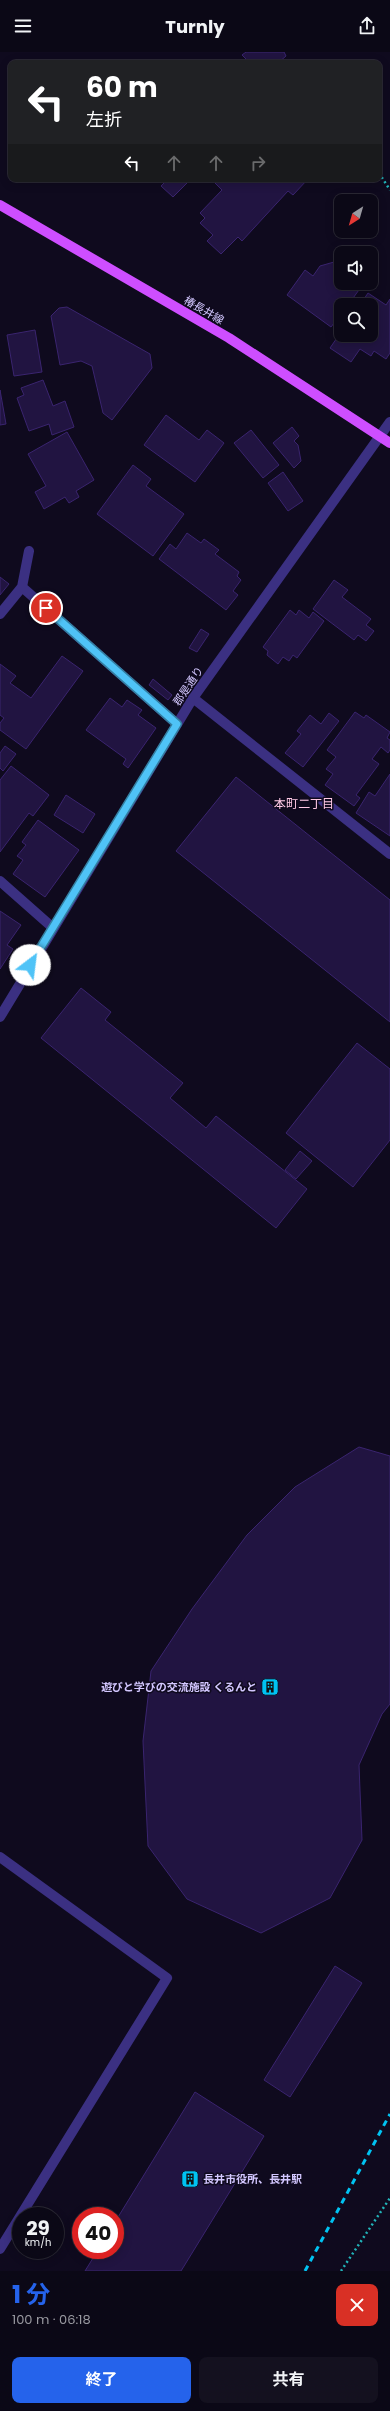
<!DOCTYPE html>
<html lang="ja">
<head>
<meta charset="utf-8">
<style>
	body { margin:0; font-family:Poppins,"Noto Sans JP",sans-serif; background:#14111f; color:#f1f3f6; height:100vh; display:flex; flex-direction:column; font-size:15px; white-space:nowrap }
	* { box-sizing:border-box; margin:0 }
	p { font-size:13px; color:#9a9aa1 }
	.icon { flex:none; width:22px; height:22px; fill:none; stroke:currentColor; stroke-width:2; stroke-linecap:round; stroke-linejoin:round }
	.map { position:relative; height:2219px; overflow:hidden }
	.side { display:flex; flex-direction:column; background:#0b0816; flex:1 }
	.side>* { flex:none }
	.banner { position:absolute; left:8px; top:8px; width:374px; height:122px; border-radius:8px; box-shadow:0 2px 10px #0003,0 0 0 1px #2b2935; background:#202124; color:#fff; overflow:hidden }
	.needle { width:26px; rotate:217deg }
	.controls { position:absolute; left:334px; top:142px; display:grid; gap:8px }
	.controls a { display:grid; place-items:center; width:44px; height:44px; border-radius:8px; background:#0b0816; box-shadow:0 2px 10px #0003,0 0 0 1px #2b2935; font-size:20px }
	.speed { position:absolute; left:12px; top:2155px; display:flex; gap:8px; font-size:20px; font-weight:700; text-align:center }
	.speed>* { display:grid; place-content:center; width:52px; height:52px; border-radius:50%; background:#0b0816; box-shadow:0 2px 10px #0003,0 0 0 1px #2b2935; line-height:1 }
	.speed small { font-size:10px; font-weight:400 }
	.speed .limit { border:6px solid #d22; background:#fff; color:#111 }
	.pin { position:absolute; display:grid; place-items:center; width:34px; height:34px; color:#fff; margin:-17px; border:2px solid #fff; border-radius:50%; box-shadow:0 1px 4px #0007 }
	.me { position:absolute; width:44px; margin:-22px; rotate:30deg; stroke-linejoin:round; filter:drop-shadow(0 0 3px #0008) }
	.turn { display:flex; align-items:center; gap:14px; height:84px; padding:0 12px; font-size:18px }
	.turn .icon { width:52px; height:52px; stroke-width:2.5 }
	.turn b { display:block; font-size:28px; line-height:34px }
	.lanes { display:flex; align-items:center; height:38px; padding:0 12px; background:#0003; justify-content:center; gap:20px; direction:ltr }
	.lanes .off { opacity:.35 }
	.round { display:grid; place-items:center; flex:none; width:42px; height:42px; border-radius:8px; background:#14111f }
	.summary { display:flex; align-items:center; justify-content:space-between; height:68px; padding:0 12px }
	h1 { font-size:24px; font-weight:700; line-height:30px; color:#2563eb }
	.cta { display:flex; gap:8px; margin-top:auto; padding:8px 12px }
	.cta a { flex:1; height:46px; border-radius:8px; background:#2563eb; color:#fff; font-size:16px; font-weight:700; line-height:46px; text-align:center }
	.cta a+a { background:#14111f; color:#f1f3f6 }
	header { display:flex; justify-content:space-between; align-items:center; height:52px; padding:0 12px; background:#0b0816; font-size:18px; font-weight:700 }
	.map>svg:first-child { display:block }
	.building { fill:#211441; stroke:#3a246f }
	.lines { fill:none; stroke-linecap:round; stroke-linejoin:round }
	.path { stroke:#21b4b9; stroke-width:2.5; stroke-dasharray:2 3; stroke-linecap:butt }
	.minor { stroke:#3b3082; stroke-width:10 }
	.major { stroke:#ce4eff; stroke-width:10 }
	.rail { stroke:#00c3f2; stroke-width:3; stroke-dasharray:6 5; stroke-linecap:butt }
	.route-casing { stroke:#337fa1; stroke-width:10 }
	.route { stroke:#4fc3f7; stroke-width:7 }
	.labels { text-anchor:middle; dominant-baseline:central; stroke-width:3; stroke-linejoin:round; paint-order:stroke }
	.street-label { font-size:11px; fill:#d3c7ff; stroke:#0f0a1e }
	.poi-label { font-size:11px; font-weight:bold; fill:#d3c7ff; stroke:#0f0a1e; text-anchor:end }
	.neighbourhood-label { font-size:12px; fill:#ffc9e6; stroke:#0f0a1e }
</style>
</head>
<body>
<header><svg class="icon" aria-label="menu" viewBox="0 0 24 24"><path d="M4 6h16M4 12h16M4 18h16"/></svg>Turnly<svg class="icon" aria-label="share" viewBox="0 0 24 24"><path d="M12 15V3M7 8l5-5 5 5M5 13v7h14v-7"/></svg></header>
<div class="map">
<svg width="390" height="2219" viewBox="0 0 390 2219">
	<rect width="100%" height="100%" fill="#0f0a1e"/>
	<!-- building -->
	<path class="building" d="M246,0h38l2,4 -8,7h-28l-8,-8z
		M168,127h23l-18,18 -12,-11z
		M211,127h97l-15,16 -5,-4 -46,50 -4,-4 -17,17 -14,-13 6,-6 -13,-12 5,-5 -5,-5 22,-23z
		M341,208v23h23l-16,22h-7v9l-10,13 -44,-32 18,-25 8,6 7,-10z
		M368,241l18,12 4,-6v54l-4,6 -12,-8 -3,5 -11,-7 -9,13 -21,-14 11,-16v3h30v-30h-11z
		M67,255l83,47 2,14 -40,52 -9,-7 -11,-47 -11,-5 -21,4 -9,-49 8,-8z
		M35,278l7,42 -28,4 -7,-41z
		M43,328l10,26 12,-5 9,26 -22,8 -3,-11 -20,7 -12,-33 7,-3 -3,-7z
		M0,338l6,34 -6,1z
		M166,363l33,25 8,-10 17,13 -29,39 -51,-37z
		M292,375l7,9 -5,5 4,4 3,16 -7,7 -21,-25z
		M251,378l28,35 -16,13 -29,-35z
		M67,380l27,48 -18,11 3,6 -10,6 -4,-6 -21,12 -9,-17 11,-6 -18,-32z
		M133,413l18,14 -5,7 38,28 -31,42 -56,-42z
		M283,420l20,29 -15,10 -20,-28z
		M187,481l14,10 3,-4 15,11 -4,4 24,18 -2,4 4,4 -8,11 5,4 -12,15 -67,-51 11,-15 6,5z
		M0,525l9,7 -9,11z
		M334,528l14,10 -6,7 29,22 -5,6 8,6 -8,10 -8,-6 -4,5 -41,-31z
		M290,558l6,5 3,-5 10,8 4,-6 11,9 -27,37 -4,-3 -4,6 -6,-4 -5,7 -11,-9 1,-4 -5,-4z
		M201,577l8,5 -12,18 -8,-4z
		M62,604l21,15 -57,78 -26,-19v-7l4,-5 -4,-3v-51l16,12 -6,7 21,15z
		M153,627l19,16 -4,5 -19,-15z
		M110,646l12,9 5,-7 15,10 -4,5 18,13 -28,40 -5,-4 3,-5 -40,-29z
		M355,660l9,6 2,-3 24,17 -3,6 3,2v10l-2,3 -7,-6 -9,12 7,5 -23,31 4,3 -6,8 -29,-21 8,-11 -7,-5 10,-12 -9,-7z
		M329,661l10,8 -36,46 -18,-14 16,-19 -4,-3 13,-16 11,9z
		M5,694l11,8 -13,17 -3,-3v-15z
		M11,714l38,29 -16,21 -4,-3 -29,39v-72z
		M390,722v62l-34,-23 13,-21 6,4z
		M236,725l154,123v122l-214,-171z
		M66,743l29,19 -12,19 -29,-18z
		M38,768l41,30 -34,47 -32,-23 10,-14 -6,-4 9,-11 -4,-3z
		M0,859l21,14 -14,20 6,4 -13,20z
		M81,936l30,24 -6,8 78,63 -13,15 36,30 10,-12 91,73 -31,39 -235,-190z
		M357,991l33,26v71l-37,47 -67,-54z
		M300,1099l12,10 -16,18 -11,-9z
		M359,1395l31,9v248l-8,10 -23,51 3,75 -32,58 -69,35 -74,-34 -39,-53 -5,-105 8,-70 41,-62 55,-74 48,-48z
		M335,1914l27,17 -72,114 -26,-17z
		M195,2040l69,44 -83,135h-96l13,-21h17v-28z"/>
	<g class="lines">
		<!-- path -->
		<path class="path" d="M379,121l11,17
			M341,2219l49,-73"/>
		<!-- minor -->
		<path class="minor" d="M22,535l7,-36
			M0,562l22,-27 155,137
			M193,646l197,156
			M0,829l52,46
			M0,965l193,-319 197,-276
			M0,1805l167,121 -167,271"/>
		<!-- major -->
		<path class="major" d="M0,153l229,133 161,105"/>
		<!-- rail -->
		<path class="rail" d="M305,2219l85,-157"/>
	</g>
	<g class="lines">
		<defs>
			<path id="route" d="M30,913l147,-241 -131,-116"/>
		</defs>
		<!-- route casing -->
		<use href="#route" class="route-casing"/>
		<!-- route -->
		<use href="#route" class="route"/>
	</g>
	<!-- icons -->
	<defs>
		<symbol id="building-square" viewBox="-11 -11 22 22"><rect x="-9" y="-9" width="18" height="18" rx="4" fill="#00c3f2" stroke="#0f0a1e"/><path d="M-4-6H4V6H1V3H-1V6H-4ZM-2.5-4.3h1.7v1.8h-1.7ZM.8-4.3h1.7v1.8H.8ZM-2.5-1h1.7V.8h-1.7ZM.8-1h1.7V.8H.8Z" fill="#111"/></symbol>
	</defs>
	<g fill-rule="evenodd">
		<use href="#building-square" x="260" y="1625" width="20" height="20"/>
		<use href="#building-square" x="180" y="2117" width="20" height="20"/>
	</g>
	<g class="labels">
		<!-- street labels -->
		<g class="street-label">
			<text transform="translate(204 258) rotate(30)">椿長井線</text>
			<text transform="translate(188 634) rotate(-56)">郡是通り</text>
		</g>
		<!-- poi labels -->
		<g class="poi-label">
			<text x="257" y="1635">遊びと学びの交流施設 くるんと</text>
			<text x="203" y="2127" text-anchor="start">長井市役所、長井駅</text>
		</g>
		<!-- neighbourhood labels -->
		<g class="neighbourhood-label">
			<text x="304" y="751">本町二丁目</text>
		</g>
	</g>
</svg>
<div class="controls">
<a><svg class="needle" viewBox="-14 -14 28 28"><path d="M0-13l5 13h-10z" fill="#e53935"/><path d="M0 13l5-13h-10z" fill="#9a9aa1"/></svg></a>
<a><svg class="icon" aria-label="sound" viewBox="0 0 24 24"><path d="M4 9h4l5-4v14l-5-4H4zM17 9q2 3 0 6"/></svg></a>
<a><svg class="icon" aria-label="search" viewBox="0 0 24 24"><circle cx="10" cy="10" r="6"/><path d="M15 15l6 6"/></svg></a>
</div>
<div class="speed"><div>29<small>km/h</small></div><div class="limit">40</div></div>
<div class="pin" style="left:46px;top:556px;background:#d93025"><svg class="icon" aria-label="arrive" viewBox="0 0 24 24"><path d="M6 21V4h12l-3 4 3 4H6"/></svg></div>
<svg class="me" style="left:30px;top:913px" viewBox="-20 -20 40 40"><circle r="19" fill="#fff"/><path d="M0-13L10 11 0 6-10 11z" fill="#4fc3f7"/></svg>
<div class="banner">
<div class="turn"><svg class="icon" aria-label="left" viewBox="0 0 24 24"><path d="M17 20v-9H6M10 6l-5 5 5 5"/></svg><div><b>60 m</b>左折</div></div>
<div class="lanes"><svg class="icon" aria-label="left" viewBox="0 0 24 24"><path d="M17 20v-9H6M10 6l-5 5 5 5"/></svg><svg class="icon off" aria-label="ahead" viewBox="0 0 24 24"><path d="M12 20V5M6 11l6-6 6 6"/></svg><svg class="icon off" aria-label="ahead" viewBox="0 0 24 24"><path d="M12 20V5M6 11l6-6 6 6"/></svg><svg class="icon off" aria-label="right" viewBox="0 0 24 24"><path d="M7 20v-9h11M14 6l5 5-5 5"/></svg></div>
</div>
</div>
<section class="side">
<div class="summary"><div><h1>1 分</h1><p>100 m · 06:18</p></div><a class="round" style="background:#d93025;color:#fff"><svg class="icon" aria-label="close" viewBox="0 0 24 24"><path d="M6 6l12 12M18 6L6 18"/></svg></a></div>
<div class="cta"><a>終了</a><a>共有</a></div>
</section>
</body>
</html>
